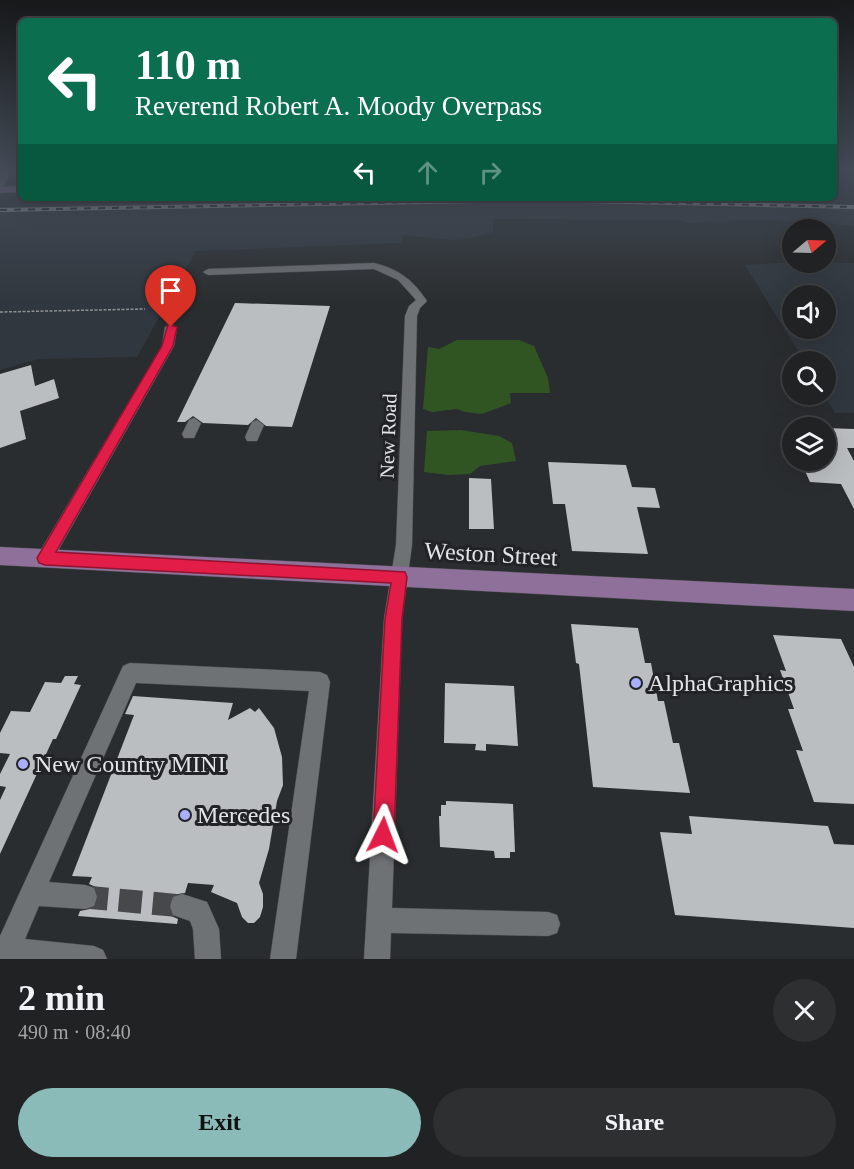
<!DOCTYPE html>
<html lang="en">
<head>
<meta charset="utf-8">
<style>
	body { margin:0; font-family:Georgia,serif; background:#2d2f30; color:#f1f3f6; height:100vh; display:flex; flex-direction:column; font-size:22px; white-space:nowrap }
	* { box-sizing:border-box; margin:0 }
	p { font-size:20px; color:#a2a4a6 }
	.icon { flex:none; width:33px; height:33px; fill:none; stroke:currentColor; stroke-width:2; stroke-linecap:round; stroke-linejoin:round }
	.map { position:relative; height:959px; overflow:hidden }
	.panel { display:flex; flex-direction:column; background:#202223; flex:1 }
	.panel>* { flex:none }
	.banner { position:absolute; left:18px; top:18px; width:819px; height:183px; border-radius:9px; box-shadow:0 6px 24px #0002,0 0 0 2px #3d3f41; background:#0b6e4f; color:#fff; overflow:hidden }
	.needle { width:39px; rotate:71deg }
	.fabs { position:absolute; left:782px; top:219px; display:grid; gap:12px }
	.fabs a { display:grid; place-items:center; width:54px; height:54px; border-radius:50%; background:#202223; box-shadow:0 6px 24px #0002,0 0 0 2px #3d3f41; font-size:30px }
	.pin { position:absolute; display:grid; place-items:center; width:51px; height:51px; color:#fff; margin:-62px -26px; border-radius:50% 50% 50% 0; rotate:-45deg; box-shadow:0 0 6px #0007 }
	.pin .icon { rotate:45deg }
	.me { position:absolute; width:66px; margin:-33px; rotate:3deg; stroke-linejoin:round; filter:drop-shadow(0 0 4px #0008) }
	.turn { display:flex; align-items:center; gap:21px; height:126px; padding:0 18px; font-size:27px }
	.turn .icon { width:78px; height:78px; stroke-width:2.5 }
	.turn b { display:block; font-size:42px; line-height:51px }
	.lanes { display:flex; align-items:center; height:57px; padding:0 18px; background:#0003; justify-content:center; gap:30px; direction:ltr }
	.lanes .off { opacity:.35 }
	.round { display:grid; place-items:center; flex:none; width:63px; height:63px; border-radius:32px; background:#2d2f30 }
	.headline { display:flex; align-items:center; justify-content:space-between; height:102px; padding:0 18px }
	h1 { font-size:36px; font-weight:600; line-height:45px }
	.cta { display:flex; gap:12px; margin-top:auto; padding:12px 18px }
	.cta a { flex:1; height:69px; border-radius:36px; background:#8bbbb9; color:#111; font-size:24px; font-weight:600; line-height:69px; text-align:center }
	.cta a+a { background:#2d2f30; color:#f1f3f6 }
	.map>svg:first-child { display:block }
	.built { fill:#31373e; fill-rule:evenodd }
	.green { fill:#305523 }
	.building { fill:#bbbec1 }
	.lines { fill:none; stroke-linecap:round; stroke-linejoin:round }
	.minor-tunnel { stroke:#46484a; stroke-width:23; stroke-dasharray:23 11; stroke-linecap:butt }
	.minor-casing { stroke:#494b4d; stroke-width:1 }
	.major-casing { stroke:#494b4d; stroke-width:1 }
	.path { stroke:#8e9192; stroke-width:1.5; stroke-dasharray:3 1.5; stroke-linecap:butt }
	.minor { fill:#6f7275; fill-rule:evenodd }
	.major { fill:#8f709b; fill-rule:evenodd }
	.rail-casing { stroke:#9a9d9e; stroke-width:4 }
	.rail { stroke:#212326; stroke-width:2; stroke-dasharray:7; stroke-linecap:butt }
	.route { fill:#e11d48; stroke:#92132f; stroke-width:1.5 }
	.poi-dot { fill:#aaaffb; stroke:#212326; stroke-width:2 }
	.labels { text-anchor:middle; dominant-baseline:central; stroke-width:6; stroke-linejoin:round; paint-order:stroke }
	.street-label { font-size:20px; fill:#e2e4e5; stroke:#212326 }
	.near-street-label { font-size:24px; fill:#e2e4e5; stroke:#212326 }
	.near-poi-label { font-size:24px; fill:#e2e4e5; stroke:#212326; text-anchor:start }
</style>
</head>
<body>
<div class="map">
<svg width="854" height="959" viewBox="0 0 854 959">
	<rect width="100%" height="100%" fill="#2a2d2f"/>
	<!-- built -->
	<path class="built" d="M419,198l435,7v21l-23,-2 -1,-2 -83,-2 -58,3 -9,-3 -187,-1v13l-22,6 -18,2 -50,-5 -1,8 -206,8 -59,106 -98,2 -39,11v-163z
		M792,262l62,1v150h-19l-11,-18 1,-33 -21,-1 -59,-96zM792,296h33v32h-33z"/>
	<!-- green -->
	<path class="green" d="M457,340h62l15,6 14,32 2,15h-40l1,10 -29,11 -17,-2 -8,-3 -25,3 -9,-3 5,-62 11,2z
		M461,430l38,6 13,7 4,18 -36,5 -10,8 -22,1 -24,-3 3,-41z"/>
	<!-- building -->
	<path class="building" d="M235,303l95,3 -38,121 -26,-1 -10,-8 -8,7 -45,-2 -10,-7 -8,6h-8z
		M31,365l4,21 19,-7 5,19 -39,13 6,28 -26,9v-74z
		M825,428l29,1v19h-7l7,13v48l-13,-25 -31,-2 -10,-22h25z
		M548,462l78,3 6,22 23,1 5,20 -23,-1 11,47 -76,-3 -7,-47h-12z
		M469,478l22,1 3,50h-25z
		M571,624l67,4 7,35h6l7,38h6l9,42h6l11,50 -97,-6 -14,-123 -3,-1z
		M773,635l68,4 13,28v137l-40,-2 -18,-52 7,1 -15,-42h6l-14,-39 6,1z
		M65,676h13l-4,8 7,1 -25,54h-3l-53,115v-54l6,-13 -6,-1v-12l10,-20 -10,-1v-20l11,-22 19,1 15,-30 16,1z
		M445,683l69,3 4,60 -32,-2v7l-11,-1 1,-6 -32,-1z
		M133,696l100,7 -5,17 22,-12 5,4 4,-4 15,20 8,29 1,28 -6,16 -8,48 -10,34 4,11v13l-3,10 -6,6h-6l-6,-6 -5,-14 -26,-11 3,-7 -26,-2 -3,10 -13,2 -4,10 3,11 7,3 -1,5 -99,-8 2,-5 15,-3 4,-10 -3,-11 -7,-3 3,-7 -20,-1 62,-161 -9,-1z
		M446,801l67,3 2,48h-5v6h-15l-1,-7 -54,-4 -1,-31h2v-11h5z
		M689,816l139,10 6,18 20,1v83l-179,-13 -15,-83 32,2z"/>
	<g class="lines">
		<!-- minor-tunnel -->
		<path class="minor-tunnel" d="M85,897l97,9"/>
		<defs>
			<path id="minor" d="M4,170h8l-8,16 -4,3v-11z
				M374,263c25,6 39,17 53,38l-7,7 -3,8 -5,229 -10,74 -10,289 156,4 9,3 3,9 -3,9 -9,3 -157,-3 -1,26h-26l20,-340 12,-74 9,-229 4,-10 7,-6 -18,-20 -24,-11 -166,6 -5,-3 5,-3z
				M171,324l6,3 -3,19 -123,217 -6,2 -6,-2 -2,-5 2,-5 123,-207 3,-19z
				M194,418l7,5 -7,15h-10l-2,-4 7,-14z
				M257,420l7,5 -7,16h-10l-2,-4 7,-15z
				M130,663l190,9 7,3 3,7 -34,277h-26l39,-268 -173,-8 -87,199 36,3 9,3 3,9 -3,9 -9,3 -46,-3 -14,33 69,7 9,4 4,9h-107v-23l123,-270z
				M182,894l25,8 12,27 2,30h-26l-2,-30 -3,-8 -17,-6 -3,-9 3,-9z"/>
			<path id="major" d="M21,186v6l-21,1v-6z
				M0,547l854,42v22l-854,-46z"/>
		</defs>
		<!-- minor casing -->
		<use href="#minor" class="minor-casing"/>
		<!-- major casing -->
		<use href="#major" class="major-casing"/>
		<!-- path -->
		<path class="path" d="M151,289l23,-4
			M0,312l145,-3"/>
		<!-- minor -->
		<use href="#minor" class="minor"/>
		<!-- major -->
		<use href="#major" class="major"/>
		<defs>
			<path id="rail" d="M0,210l534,-10 320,7"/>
		</defs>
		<!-- rail casing -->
		<use href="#rail" class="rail-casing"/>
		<!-- rail -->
		<use href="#rail" class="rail"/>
	</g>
	<!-- sky -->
	<linearGradient id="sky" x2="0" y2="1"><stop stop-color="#17191a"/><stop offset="0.56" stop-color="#444c58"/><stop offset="1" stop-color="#444c58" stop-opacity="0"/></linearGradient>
	<rect width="854" height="304" fill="url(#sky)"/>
	<!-- route -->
	<path class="route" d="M168,324l9,3 -4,19 -117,206 349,20 2,5 -5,42 -8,216 -4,7 -7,3 -7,-3 -3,-7 12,-216 6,-36 -346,-18 -6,-2 -2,-5 125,-212z"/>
	<!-- markers -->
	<g class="poi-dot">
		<circle cx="636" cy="683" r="6"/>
		<circle cx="23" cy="764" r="6"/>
		<circle cx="185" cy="815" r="6"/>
	</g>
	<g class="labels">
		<!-- street labels -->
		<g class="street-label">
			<text transform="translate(388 436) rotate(-88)">New Road</text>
		</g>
		<!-- near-street labels -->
		<g class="near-street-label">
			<text transform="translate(491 554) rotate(3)">Weston Street</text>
		</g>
		<!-- near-poi labels -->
		<g class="near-poi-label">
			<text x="648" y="683">AlphaGraphics</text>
			<text x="35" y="764">New Country MINI</text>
			<text x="197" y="815">Mercedes</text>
		</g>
	</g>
</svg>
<div class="fabs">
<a><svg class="needle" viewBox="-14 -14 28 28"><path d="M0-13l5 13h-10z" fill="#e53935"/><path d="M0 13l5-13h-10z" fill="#a2a4a6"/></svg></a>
<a><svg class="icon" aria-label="sound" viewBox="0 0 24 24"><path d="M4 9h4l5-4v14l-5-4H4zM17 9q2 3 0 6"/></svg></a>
<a><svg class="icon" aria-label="search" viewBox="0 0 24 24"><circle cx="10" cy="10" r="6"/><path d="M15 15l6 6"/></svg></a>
<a><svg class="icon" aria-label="layers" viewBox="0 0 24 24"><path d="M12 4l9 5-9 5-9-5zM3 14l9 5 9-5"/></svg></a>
</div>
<div class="pin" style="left:171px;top:327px;background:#d93025"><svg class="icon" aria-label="arrive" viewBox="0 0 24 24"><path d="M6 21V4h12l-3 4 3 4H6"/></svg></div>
<svg class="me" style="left:383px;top:835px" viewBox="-20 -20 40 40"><path d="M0-17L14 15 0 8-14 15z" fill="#e11d48" stroke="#fff" stroke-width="4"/></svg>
<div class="banner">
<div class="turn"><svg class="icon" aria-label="left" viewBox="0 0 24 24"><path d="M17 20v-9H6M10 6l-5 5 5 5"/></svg><div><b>110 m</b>Reverend Robert A. Moody Overpass</div></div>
<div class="lanes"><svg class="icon" aria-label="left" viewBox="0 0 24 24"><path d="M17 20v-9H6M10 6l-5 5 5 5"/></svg><svg class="icon off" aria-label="ahead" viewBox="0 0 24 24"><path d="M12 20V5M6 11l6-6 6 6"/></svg><svg class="icon off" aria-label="right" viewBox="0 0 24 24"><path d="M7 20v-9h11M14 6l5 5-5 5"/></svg></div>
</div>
</div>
<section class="panel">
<div class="headline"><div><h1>2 min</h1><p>490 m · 08:40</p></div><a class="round"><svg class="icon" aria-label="close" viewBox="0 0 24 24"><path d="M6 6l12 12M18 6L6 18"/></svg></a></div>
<div class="cta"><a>Exit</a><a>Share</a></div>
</section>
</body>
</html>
